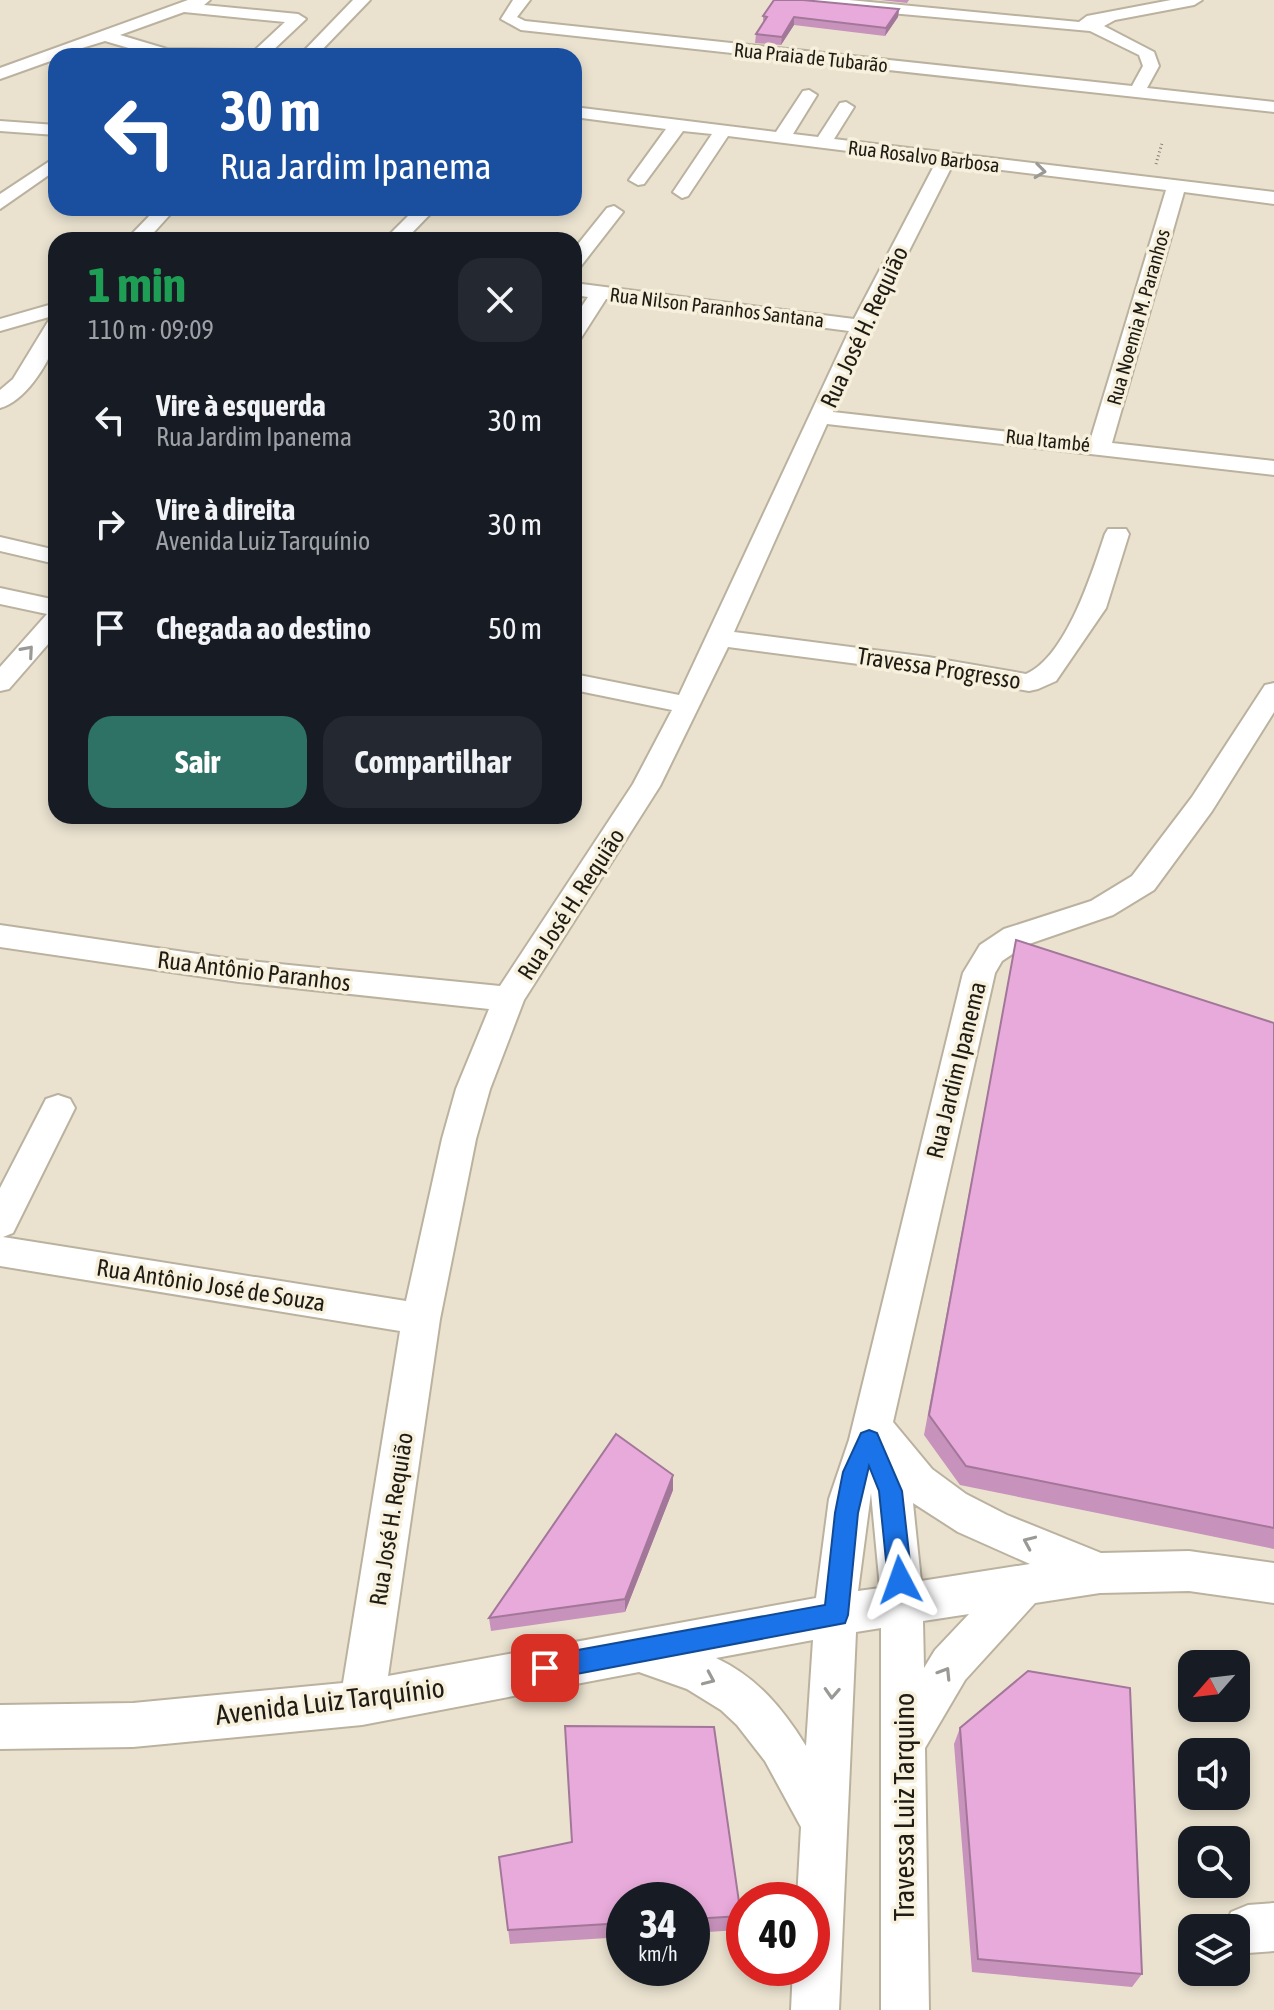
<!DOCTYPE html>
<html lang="pt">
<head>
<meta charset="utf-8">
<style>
	body { margin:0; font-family:"Asap Condensed",sans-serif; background:#242831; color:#f1f3f6; height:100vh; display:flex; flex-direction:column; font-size:30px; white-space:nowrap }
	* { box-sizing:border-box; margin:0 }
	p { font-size:26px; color:#9ea1a6 }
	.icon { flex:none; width:44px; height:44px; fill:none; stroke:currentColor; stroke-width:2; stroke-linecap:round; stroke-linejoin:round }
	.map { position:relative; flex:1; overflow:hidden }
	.side { position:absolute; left:48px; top:232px; width:534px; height:592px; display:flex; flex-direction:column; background:#171b24; border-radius:24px; box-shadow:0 4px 12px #0003 }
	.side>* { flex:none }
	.guide { position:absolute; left:48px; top:48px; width:534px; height:168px; border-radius:24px; box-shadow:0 4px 12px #0003; background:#1a4fa0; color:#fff; overflow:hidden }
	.needle { width:52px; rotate:242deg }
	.tools { position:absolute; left:1178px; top:1650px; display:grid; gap:16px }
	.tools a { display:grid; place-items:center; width:72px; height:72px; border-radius:16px; background:#171b24; box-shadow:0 4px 12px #0003; font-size:40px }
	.speed { position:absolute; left:606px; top:1882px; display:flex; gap:16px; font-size:40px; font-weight:700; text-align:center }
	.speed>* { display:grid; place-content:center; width:104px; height:104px; border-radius:50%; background:#171b24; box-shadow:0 4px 12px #0003; line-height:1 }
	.speed small { font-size:20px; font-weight:400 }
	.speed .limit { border:12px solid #d22; background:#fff; color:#111 }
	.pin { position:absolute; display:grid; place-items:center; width:68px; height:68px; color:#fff; margin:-34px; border-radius:16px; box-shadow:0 4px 12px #0006 }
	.me { position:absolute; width:88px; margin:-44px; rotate:356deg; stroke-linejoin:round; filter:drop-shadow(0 0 6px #0008) }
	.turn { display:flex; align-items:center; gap:28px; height:168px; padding:0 40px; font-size:36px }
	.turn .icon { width:104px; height:104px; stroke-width:2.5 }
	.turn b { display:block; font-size:56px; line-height:68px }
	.round { display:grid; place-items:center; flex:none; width:84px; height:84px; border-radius:24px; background:#242831 }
	.headline { display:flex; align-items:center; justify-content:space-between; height:136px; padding:0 40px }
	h1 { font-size:48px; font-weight:700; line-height:60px; color:#1e9e55 }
	.primary-button { display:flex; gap:16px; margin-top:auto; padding:16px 40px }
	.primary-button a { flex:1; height:92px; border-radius:24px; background:#2e7265; color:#fff; font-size:32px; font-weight:700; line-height:92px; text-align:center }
	.primary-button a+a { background:#242831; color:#f1f3f6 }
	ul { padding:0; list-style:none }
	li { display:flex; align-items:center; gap:24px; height:104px; padding:0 40px }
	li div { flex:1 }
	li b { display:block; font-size:30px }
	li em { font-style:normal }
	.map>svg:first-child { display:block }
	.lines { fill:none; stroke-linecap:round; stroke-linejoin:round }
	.minor-casing { stroke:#bab29f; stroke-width:4 }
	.path { stroke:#837e71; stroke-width:3; stroke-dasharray:1 3; stroke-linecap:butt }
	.minor { fill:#fff; fill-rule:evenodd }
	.wall { fill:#c792bb }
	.shaded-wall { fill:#a27799 }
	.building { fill:#e7aada; stroke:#a27799; stroke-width:2 }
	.oneway { stroke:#9a9996 }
	.route { fill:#1a73e8; stroke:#114b97; stroke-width:2 }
	.labels { text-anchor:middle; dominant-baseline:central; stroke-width:7; stroke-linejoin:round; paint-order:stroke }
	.far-street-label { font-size:20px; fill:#1f1c15; stroke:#f7f0dc }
	.street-label { font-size:24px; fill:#1f1c15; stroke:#f7f0dc }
	.near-street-label { font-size:28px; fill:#1f1c15; stroke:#f7f0dc }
</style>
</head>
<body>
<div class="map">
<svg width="1274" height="2010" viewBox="0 0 1274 2010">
	<rect width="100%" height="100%" fill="#eae2cf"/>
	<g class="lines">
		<defs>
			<path id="minor" d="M188,0h22l-6,5 94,9 8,5 -36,34 2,3h-116l-51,-15 -49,15v3l-56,20v-11zM184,12l101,10 -30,28 -88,-1 -47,-14z
				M353,0h17l-54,56h-17z
				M513,0h17l-13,17 8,4 607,65 11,-20 -4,-11 -49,-24 -288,-26 -8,-5h55l230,22 8,-6 84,-16h31l-8,5 -79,15 -11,6 50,26 5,14 -12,22 127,14v10l-753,-82 -20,-11z
				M809,90l8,5 -24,39 25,3 22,-34 6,-1 8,5 -20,32 440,53v12l-90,-12 -72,251 162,18v14l-447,-51 -93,208 194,25 98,17c40,-17 66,-101 79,-140l3,-5h18l3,5 -23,74 -50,73 -18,8 -9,2 -101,-18 -200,-26 -68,139 -136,214 -34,89 -14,50 -36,180 -52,357 428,-78 13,-99 20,-59 114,-467 17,-28 24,-16 87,-28 41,-25 60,-79 73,-112 9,-2v29l-62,99 -58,79 -41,25 -87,30 -24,16 -7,12 -102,449 39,47 34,25 41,21 94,38 88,-2 85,12v40l-85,-12 -89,2 -65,10 -70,77 -40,68 4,262h-48v-382l-25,4 -17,378h-48l2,-42h19v-68h-15l4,-73 -36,-66 -28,-36 -16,-15 -34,-21 -48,-17 -277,53 -229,22 -133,2v-44l133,-2 210,-20 57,-352 -400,-65v-78l46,-89 12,-4 12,4 5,9 -62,125 -10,4 403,64 36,-162 14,-50 33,-80 -250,-27 -239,-35v-22l239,35 261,26 133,-202 39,-74 -98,-20v-16l105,21 170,-364 -243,-32 -25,39 -7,2v-22l14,-21 -14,-2v-12l280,36 82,-157 -208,-26 -40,60 -6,2 -9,-6 39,-58 -29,-3 -39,53 -6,1 -9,-5 37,-51 -92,-12v-10l202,25 27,-41zM953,164l213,26 -76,251 -257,-29 38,-86zM871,1493l9,95 -22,3zM913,1503l45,29 72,32 -109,17zM969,1614l-34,36 -11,18 -1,-47zM813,1640l-7,106c-23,-37 -49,-69 -90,-88z
				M0,121l56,4v10l-56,-4z
				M56,157v13l-56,39v-15z
				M614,206l9,6 -42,54 -7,2v-19l33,-41z
				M157,208h19l-29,32h-21z
				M416,208h20l-31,32h-21z
				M56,303v12l-56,16v-12z
				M56,318c0,8 2,19 -1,26 -9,23 -30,57 -55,64v-18l13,-11 36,-59z
				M0,537l56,13v14l-56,-13z
				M0,588l56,12v35l-47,54 -9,2v-24l47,-53 -47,-10z
				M1274,1903v48l-26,2 -12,-5v-20h-11l6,-16 17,-7z"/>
		</defs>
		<!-- minor casing -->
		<use href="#minor" class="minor-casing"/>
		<!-- path -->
		<path class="path" d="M1156,164l6,-21"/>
		<!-- minor -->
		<use href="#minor" class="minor"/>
	</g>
	<!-- wall -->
	<path class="wall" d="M880,0h29l-2,3z
		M899,9l-1,8 -13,19 -91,-11 -13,20 -26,-2 1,-9 7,-10v-8z
		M1016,940l258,83v526l-314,-64 -36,-50z
		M673,1490l-48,122 -134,19 -2,-13z
		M565,1726l149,1 27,189 -2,14 -47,3v-33h-68v37l-114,7 -11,-87 73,-15z
		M960,1728l182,246 -10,13 -160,-15 -18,-228z"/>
	<!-- shaded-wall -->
	<path class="shaded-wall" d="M899,9l-1,8 -13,19 1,-8z
		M794,17v8l-13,20 1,-8z
		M673,1475v15l-48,122v-13z"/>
	<!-- building -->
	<path class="building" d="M774,0h29l96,9 -13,19 -92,-11 -12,20 -26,-3 11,-17 -4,-1z
		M1016,940l258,83v505l-308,-62 -37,-51z
		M616,1434l57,41 -48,124 -136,19z
		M1028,1671l102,17 12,286 -164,-15 -18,-231z
		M565,1726l149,1 27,189 -49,3v-19h-68v23l-116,7 -9,-73 73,-15z"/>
	<!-- one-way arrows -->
	<defs><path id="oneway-chevron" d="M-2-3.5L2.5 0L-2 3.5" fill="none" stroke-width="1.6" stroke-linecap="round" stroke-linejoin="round" transform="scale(2)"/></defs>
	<g class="oneway">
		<use href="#oneway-chevron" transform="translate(1040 171) rotate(7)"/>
		<use href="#oneway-chevron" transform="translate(28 651) rotate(-49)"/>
		<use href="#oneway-chevron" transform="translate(1029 1542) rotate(-156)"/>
		<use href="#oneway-chevron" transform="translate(945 1673) rotate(-58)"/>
		<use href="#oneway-chevron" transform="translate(709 1679) rotate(24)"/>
		<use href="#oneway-chevron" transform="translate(832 1693) rotate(93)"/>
	</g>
	<!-- route -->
	<path class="route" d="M869,1430l8,3 25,58 10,89 -3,8 -9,3 -8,-3 -4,-8 -9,-89 -10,-25 -11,47 -10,102 -3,8 -300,57 -9,-3 -3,-9 3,-8 9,-4 280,-51 10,-92 8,-41 18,-39z"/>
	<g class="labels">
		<!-- far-street labels -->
		<g class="far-street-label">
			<text transform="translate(811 57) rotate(6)">Rua Praia de Tubarão</text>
			<text transform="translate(924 156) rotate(7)">Rua Rosalvo Barbosa</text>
			<text transform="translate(717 307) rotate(7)">Rua Nilson Paranhos Santana</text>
			<text transform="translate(1138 317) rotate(-74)">Rua Noemia M. Paranhos</text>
			<text transform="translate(1048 440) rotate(6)">Rua Itambé</text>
		</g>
		<!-- street labels -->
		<g class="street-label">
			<text transform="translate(864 327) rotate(-65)">Rua José H. Requião</text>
			<text transform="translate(939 668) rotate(9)">Travessa Progresso</text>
			<text transform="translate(571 904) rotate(-57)">Rua José H. Requião</text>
			<text transform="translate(254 971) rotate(7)">Rua Antônio Paranhos</text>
			<text transform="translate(956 1070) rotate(-76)">Rua Jardim Ipanema</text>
			<text transform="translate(211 1285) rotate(9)">Rua Antônio José de Souza</text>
			<text transform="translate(391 1519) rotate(-81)">Rua José H. Requião</text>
		</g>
		<!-- near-street labels -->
		<g class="near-street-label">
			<text transform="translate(330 1701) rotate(-7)">Avenida Luiz Tarquínio</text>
			<text transform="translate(904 1807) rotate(-90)">Travessa Luiz Tarquino</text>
		</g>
	</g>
</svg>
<div class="tools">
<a><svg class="needle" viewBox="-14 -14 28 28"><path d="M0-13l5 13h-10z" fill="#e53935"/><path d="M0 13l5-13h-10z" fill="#9ea1a6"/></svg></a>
<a><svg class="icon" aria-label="sound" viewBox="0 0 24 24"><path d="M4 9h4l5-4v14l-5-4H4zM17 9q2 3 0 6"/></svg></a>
<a><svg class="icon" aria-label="search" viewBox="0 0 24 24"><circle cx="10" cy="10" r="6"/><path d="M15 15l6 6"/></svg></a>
<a><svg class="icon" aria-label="layers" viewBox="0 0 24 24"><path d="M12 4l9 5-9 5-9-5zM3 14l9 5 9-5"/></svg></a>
</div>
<div class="speed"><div>34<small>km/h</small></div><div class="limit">40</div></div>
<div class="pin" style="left:545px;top:1668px;background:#d93025"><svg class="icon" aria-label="arrive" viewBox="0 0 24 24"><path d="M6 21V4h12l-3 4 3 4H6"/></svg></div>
<svg class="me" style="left:900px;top:1580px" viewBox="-20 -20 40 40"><path d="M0-17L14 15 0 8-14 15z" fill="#1a73e8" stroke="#fff" stroke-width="4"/></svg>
<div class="guide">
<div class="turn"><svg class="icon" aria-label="left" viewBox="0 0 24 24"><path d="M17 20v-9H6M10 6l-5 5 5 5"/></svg><div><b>30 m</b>Rua Jardim Ipanema</div></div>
</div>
<section class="side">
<div class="headline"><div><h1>1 min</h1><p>110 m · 09:09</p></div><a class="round"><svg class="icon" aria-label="close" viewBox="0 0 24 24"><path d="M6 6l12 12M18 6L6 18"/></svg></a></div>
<ul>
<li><svg class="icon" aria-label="left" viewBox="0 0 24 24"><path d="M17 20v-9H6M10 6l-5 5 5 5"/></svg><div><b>Vire à esquerda</b><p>Rua Jardim Ipanema</p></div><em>30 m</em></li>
<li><svg class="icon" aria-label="right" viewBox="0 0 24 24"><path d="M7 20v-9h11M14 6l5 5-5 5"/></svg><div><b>Vire à direita</b><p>Avenida Luiz Tarquínio</p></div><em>30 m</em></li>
<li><svg class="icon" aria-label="arrive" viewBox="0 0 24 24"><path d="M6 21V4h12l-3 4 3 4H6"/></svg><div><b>Chegada ao destino</b></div><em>50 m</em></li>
</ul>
<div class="primary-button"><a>Sair</a><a>Compartilhar</a></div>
</section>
</div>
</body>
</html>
